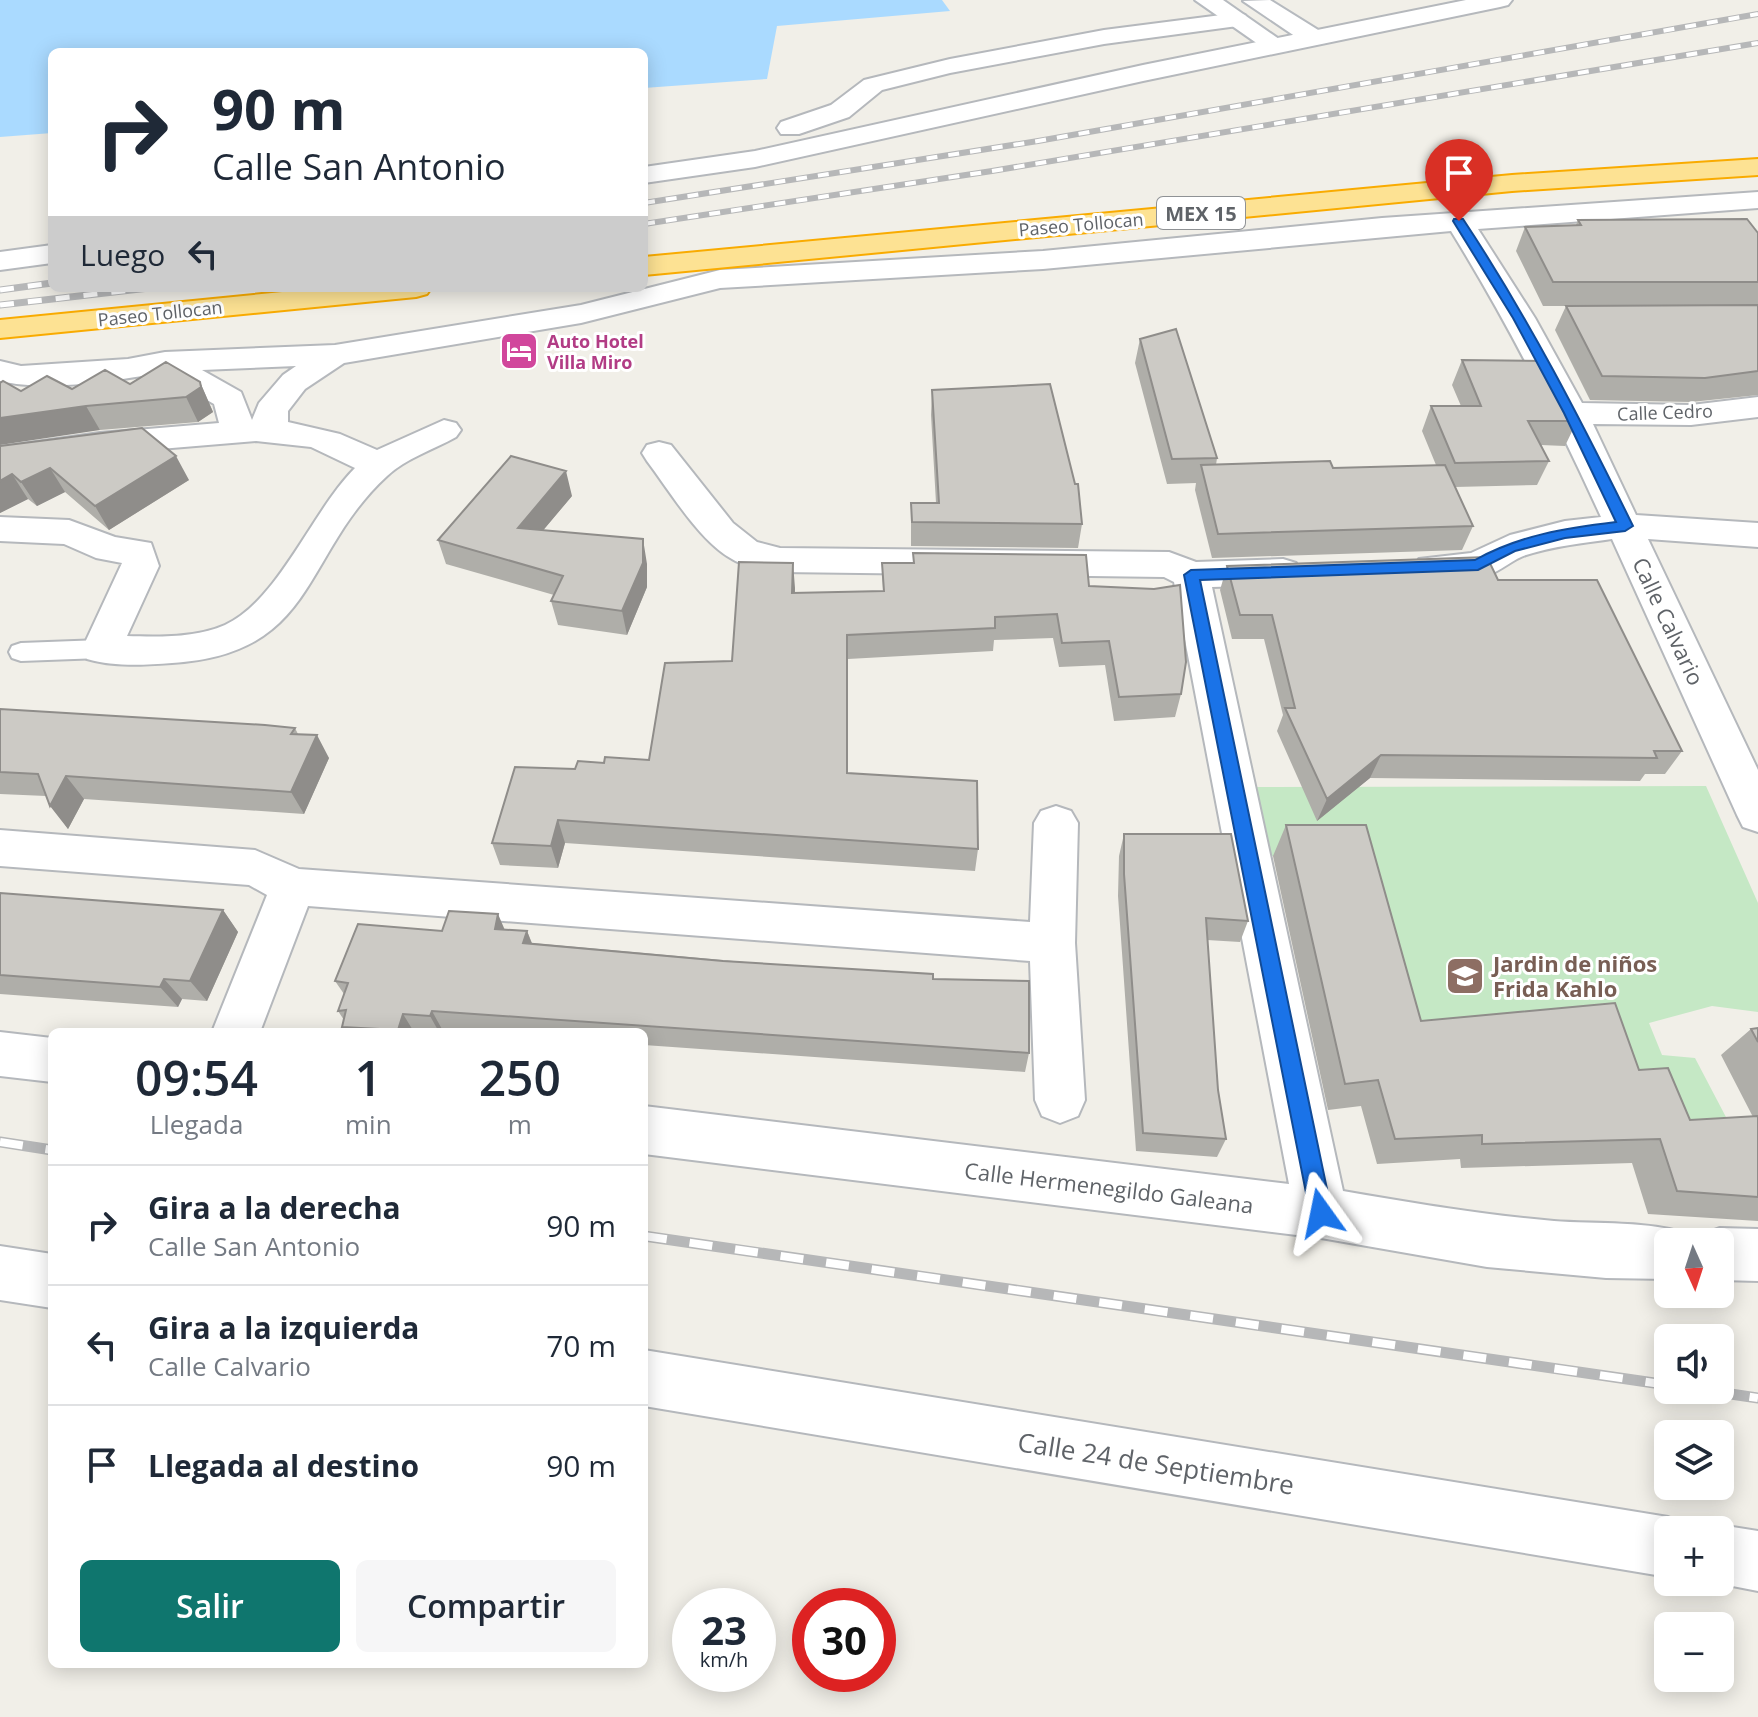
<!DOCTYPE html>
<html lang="es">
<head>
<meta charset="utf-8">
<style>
	body { margin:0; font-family:"Open Sans",sans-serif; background:#f6f6f7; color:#1f2937; height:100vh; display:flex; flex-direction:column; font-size:30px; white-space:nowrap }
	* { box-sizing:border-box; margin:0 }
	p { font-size:26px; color:#747a83 }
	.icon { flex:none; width:44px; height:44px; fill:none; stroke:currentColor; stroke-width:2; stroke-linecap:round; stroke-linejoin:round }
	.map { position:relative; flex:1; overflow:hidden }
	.side { position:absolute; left:48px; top:1028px; width:600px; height:640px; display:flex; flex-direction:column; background:#fff; border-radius:12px; box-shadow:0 4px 20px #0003 }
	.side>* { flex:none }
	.banner { position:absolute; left:48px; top:48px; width:600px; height:244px; border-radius:12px; box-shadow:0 4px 20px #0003; background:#fff; color:#1f2937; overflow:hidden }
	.needle { width:52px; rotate:177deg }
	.tools { position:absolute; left:1654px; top:1228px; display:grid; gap:16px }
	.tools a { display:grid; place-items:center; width:80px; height:80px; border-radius:12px; background:#fff; box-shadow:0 4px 20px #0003; font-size:40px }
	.speed { position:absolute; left:672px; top:1588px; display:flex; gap:16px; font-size:40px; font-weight:700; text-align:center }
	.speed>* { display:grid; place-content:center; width:104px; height:104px; border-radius:50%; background:#fff; box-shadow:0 4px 20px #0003; line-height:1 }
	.speed small { font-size:20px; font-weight:400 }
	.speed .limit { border:12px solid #d22; background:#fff; color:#111 }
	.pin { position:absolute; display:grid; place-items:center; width:68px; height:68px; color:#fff; margin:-82px -34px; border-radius:50% 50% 50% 0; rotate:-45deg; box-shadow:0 0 8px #0007 }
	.pin .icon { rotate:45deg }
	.me { position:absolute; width:88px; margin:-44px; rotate:348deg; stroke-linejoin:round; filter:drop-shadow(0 0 6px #0008) }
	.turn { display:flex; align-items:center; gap:28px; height:168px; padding:0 32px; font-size:36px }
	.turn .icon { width:104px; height:104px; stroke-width:2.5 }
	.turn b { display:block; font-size:56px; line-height:68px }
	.then { display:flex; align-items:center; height:76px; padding:0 32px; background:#0003; gap:16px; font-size:30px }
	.eta { display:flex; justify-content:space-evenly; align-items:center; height:136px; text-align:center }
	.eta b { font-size:48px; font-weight:600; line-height:56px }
	.action { display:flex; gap:16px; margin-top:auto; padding:16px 32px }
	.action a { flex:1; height:92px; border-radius:12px; background:#0f766e; color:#fff; font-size:32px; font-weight:600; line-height:92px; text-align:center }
	.action a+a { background:#f6f6f7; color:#1f2937 }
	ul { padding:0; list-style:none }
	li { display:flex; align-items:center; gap:24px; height:120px; padding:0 32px; border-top:2px solid #e0e1e3 }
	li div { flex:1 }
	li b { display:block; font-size:30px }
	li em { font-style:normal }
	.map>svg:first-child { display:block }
	.green { fill:#c5e8c5 }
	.water { fill:#aadaff }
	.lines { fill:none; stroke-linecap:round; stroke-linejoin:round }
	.lane-casing { stroke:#b5b8bc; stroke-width:4 }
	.street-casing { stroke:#b5b8bc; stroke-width:4 }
	.secondary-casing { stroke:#b6babf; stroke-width:4 }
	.highway-casing { stroke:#f9ab00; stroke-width:4 }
	.lane { fill:#fff; fill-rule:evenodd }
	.street { fill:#fff; fill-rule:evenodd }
	.secondary { fill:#fff; fill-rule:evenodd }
	.highway { fill:#fde293; fill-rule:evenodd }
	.rail-far2-casing { stroke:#b6b7b8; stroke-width:6 }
	.rail-far1-casing { stroke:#b6b7b8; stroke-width:7 }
	.rail-casing { stroke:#b6b7b8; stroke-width:11 }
	.rail-far2 { stroke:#fff; stroke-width:4; stroke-dasharray:11; stroke-linecap:butt }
	.rail-far1 { stroke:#fff; stroke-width:5; stroke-dasharray:14; stroke-linecap:butt }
	.rail { stroke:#fff; stroke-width:8; stroke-dasharray:23; stroke-linecap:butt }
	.wall { fill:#afaea9 }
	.shaded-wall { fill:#8f8d8a }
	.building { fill:#cccac5; stroke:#8f8d8a; stroke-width:2 }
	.route { fill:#1a73e8; stroke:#114b97; stroke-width:2 }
	.labels { text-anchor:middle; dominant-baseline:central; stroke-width:6; stroke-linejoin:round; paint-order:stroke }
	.far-street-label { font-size:18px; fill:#5f6368; stroke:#fff }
	.far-hotel-label { font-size:18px; font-weight:bold; fill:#b23c85; stroke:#fff; text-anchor:start }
	.shield { fill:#fff; stroke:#8f9295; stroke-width:2 }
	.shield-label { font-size:20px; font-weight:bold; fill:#5f6368 }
	.street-label { font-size:22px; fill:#5f6368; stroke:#fff }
	.education-label { font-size:22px; font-weight:bold; fill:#785e54; stroke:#fff; text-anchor:start }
	.near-street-label { font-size:26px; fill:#5f6368; stroke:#fff }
</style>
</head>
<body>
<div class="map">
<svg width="1758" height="1717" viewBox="0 0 1758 1717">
	<rect width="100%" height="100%" fill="#f1efe8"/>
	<!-- green -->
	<path class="green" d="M1706,786l52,117v109l-46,-6 -63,17 13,32 33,3 43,82 -335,-93 -52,-191h-88l-11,-69z"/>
	<!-- water -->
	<path class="water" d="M0,0h942l8,11 -173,15 -10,53 -123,9v-36h-592v81l-52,4z"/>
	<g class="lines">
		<defs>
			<path id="lane" d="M101,640l9,3 3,6 -3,6 -9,3 -80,3 -9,-3 -3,-6 3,-6 9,-3z"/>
			<path id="street" d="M1466,0h46l-4,5 -8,2 -357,74 -388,86 -111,16v-16l111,-16 388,-86z
				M1237,13l8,2 4,5 -4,5 -141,19 -154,29 -68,17 -33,27 -50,17h-18l-4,-6 4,-6 50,-17 33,-25 86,-21 154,-29z
				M1758,192v16l-280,21 57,89 47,85 109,2 67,-8v20l-67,8 -98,-1 43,91 122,8v24l-110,-8 110,231v62l-15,-5 -6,-12 -125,-276c-29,4 -58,7 -86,16 -12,4 -22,13 -33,18 -20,9 -53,10 -74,4l-5,-9 5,-9 52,-6 39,-18 55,-14 36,-4c-45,-99 -93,-194 -150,-286l-408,38 -323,19 -139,35 -237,40 -39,26 -17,22v11l52,12 37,16 67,-30 12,3 5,7 -5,7c-23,13 -50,21 -69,39 -86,79 -69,178 -215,187 -28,2 -58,4 -85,-4l-5,-10 40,-86 -26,-5 -32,-14 -64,-3v-24l69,3 46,17 36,6 8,23 -32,70c31,1 69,2 98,-11 54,-25 87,-114 130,-157l-44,-21 -55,-6 -156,13 -100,15v-22l100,-14 119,-10 -5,-19 -54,-31c-47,8 -114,19 -160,8v-20l21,5 107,-7 37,-7 170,-7 246,-40 139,-35 323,-19 339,-33zM296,366l-13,9 -24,28 -7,17 -11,-28 -39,-22z
				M52,245v18l-52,7v-18z
				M659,442l12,3 62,78 24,19 23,6 389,4 27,10 87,-3 13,4 6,9 -6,9 -13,4 -71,2 131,604c70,12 140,24 211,30 39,3 100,0 133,13l3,8h-22v37l-62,-1 -119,-11 -166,-29 -677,-84v-48l645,78 -115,-602 -10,-5 -384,-5c-15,-3 -35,-5 -48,-13 -32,-17 -63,-69 -85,-98l-5,-8 5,-8z
				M1056,806l15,5 7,12 -3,120 10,157 -7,16 -18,7 -18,-7 -7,-16 -5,-139 -722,-55 -48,126h-48l55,-137 -18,-10 -249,-19v-36l255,20 44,19 731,53 4,-99 7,-12z
				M0,1032l52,6v44l-52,-6z
				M1720,1228l38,1v52l-38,-1v-38h-22l3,-7z
				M0,1246l52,8v54l-52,-8z
				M644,1350l1024,167 21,9 2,4h-23v47l-1024,-171z
				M1720,1525l38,6v60l-46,-9h8v-52h-13z"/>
			<path id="secondary" d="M1195,0h28l66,46 -3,5h-18z
				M1270,0l53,33 3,5 -3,5h-18l-62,-42z"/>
			<path id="highway" d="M1758,159v16l-246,16 -868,84v-18l868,-82z
				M323,288h108l-4,6 -11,3 -416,41v-18z"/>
		</defs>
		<!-- lane casing -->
		<use href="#lane" class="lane-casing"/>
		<!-- street casing -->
		<use href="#street" class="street-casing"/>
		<!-- secondary casing -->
		<use href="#secondary" class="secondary-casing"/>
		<!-- highway casing -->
		<use href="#highway" class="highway-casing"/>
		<!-- lane -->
		<use href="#lane" class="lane"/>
		<!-- street -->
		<use href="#street" class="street"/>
		<!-- secondary -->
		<use href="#secondary" class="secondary"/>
		<!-- highway -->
		<use href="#highway" class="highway"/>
		<defs>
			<path id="rail-far2" d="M644,203l394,-62 720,-127
				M644,224l348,-53 766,-128"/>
			<path id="rail-far1" d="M0,290l52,-7
				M0,305l149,-17"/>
			<path id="rail" d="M0,1142l52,8
				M644,1236l1024,149
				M1704,1390l54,8"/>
		</defs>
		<!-- rail-far2 casing -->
		<use href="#rail-far2" class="rail-far2-casing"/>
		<!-- rail-far1 casing -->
		<use href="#rail-far1" class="rail-far1-casing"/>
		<!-- rail casing -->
		<use href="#rail" class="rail-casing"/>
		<!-- rail-far2 -->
		<use href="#rail-far2" class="rail-far2"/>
		<!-- rail-far1 -->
		<use href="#rail-far1" class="rail-far1"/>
		<!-- rail -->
		<use href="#rail" class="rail"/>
	</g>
	<!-- wall -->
	<path class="wall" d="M1578,220l180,13v162l-67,7 -101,-2 -35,-70 11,-24h-23l-27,-55 9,-24 51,-2z
		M1140,339l77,119 -1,7 117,3 103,-3 -14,-34 9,-25h30l-9,-21 10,-25 115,61 -12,25 -24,-1 8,16 -12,24 -82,2 18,39 -11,24 -250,8 -17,-68 1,-7 -29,1 -32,-121z
		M200,382l13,30 -15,10 -98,8 -79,-39 51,-2 58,-5z
		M932,390l150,134 -4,24 -167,-2v-43h25l-5,-88z
		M0,446l189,34 -80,50 -44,-38 -28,14 -9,-7 -28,14z
		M572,496l-29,34 104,34v23l-20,48 -69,-10 -7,-24 3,-6 -108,-31 -8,-24z
		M913,553l176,33 92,108 -6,23 -61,4 -9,-56 -46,2 -6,-29 -59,2 -1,11 -145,8v114l130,76 -3,22 -410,-28 -7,25 -58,-3 -8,-22 83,-74 29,-6 45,-3 146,-172v5l88,-2 -1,-28h31z
		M1227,566l271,14 184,171 -17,23h-20l-5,7 -270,-3 -53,43 -40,-90 6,-16 -19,-76h-32l-12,-49z
		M0,709l295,19 3,6 31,24 -25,56 -220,-15 -16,30 -22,-33 -46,-2z
		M1286,825l135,196 218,49 51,50 63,-3 -32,-62 30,-26 7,-1v193l-110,-7 -16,-51 -171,5 -1,-9 -83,5 -16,-58 -33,4 -55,-254z
		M1124,834l124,87 -8,21 -33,-2 11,150 8,49 -9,18 -81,-6 -18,-255 1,-40z
		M0,893l223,17 15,22 -31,69 -25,-2 -4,8 -178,-13z
		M504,929l23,2 5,12 401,36 96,74 -4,19 -381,-27v-13h-298l-4,-5 2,-7 -6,-9 6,-17 -9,-13 107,-50z"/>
	<!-- shaded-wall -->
	<path class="shaded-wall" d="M200,382l13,30 -15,10 -12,-25z
		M86,406l14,24 -100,15v-27z
		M176,456l13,24 -80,50 -14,-24z
		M50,468l15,24 -28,14 -16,-24z
		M566,471l6,25 -47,56 -7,-24z
		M12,474l16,25 -28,14v-32z
		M643,539l4,25v23l-20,48 -5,-24z
		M793,563l2,25 -1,29 -2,-24z
		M317,735l12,23 -25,56 -13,-22z
		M1381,755l-11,23 -53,43 10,-22z
		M66,776l18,23 -16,30 -18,-23z
		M558,820l7,23 -7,25 -7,-22z
		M223,910l15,22 -31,69 -17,-20z
		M498,914l9,21 -12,-6z
		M527,931l8,21 -12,-9z
		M164,979l18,20 -4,8 -18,-20z
		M432,1011l11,20 -1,1h-3l-9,-16z
		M403,1014l11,18h-14l-2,-2z"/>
	<!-- building -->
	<path class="building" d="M1747,219l11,14v49h-205l-28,-55 56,-2 -3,-5z
		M1758,305v66l-53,7 -103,-2 -36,-70z
		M1176,329l41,129 -45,1 -32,-120z
		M1462,360l84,1 31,60h-49l21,40 -94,2 -24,-57h50z
		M166,362l34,20 1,5 -15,10 -100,9 -86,12v-35l3,-2 18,10 26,-15 25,13 33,-19 25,14z
		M1050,384l25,100h3l4,40 -170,-2 -1,-19h28l-7,-113z
		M142,428l34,28 -81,50 -45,-38 -29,14 -9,-8 -12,7v-35z
		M511,456l55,15 -48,57 125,11v24l-21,48 -71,-10 12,-25 -125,-36z
		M1330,461l3,7 112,-3 28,61 -255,8 -17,-69z
		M913,553l173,2 3,31 65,3 26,-4 6,77 -5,32 -62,3 -10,-56 -47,2 -5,-29 -62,3v11l-148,7v138l130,8 1,68 -420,-29 -7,26 -59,-3 23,-76 60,2 3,-8 26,2 1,-6 44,3 16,-97 67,-2 7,-99 54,1 -1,30 92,-2 -2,-28h32z
		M1487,557l11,23h99l85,171h-28l3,7 -276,-3 -54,44 -42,-91h10l-23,-93h-32l-13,-49z
		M0,709l265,16 30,3 -4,6 26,1 -26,57 -225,-16 -16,30 -12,-32 -38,-2z
		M1286,825h80l55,196 194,-18 24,67 29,-2 22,52 68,-4v81l-81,-6 -17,-52 -178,5v-9l-87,4 -17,-59 -33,4z
		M1124,834h107l17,87 -42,-3 12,172 8,49 -83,-6 -19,-259z
		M0,893l223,17 -33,71 -26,-2 -4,8 -160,-12z
		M449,911l49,3 -3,15 32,2 -4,12 200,18 210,13v5l96,2v72l-597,-42 -2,5 -27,-2 -5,16 -56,-3 4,-17 -8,1 10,-28 -13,-2 23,-57 84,7z
		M1758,1028v14l-7,-13z"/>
	<!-- route -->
	<path class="route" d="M1454,219h9c65,98 118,201 170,307l-8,5 -60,7 -50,13 -37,19 -278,10 132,633 -4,7 -7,3 -8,-3 -3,-7 -126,-638 7,-5 284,-10c45,-25 91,-32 141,-38l-52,-109 -51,-95 -60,-97z"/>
	<!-- icons -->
	<defs>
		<symbol id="hotel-square" viewBox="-11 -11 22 22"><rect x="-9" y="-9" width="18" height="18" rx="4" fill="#d1479c" stroke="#fff"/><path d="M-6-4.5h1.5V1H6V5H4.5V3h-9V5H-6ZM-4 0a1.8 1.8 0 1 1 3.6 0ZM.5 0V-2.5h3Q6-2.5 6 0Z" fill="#fff"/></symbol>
		<symbol id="school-square" viewBox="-11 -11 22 22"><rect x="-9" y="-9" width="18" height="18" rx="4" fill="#8d6e63" stroke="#fff"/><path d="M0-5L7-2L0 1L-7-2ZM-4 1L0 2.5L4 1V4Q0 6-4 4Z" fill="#fff"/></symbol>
	</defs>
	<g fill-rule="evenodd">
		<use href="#hotel-square" x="497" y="329" width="44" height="44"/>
		<use href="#school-square" x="1443" y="954" width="44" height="44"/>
	</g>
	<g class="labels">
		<!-- far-street labels -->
		<g class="far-street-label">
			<text transform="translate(1081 224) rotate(-5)">Paseo Tollocan</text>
			<text transform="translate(160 313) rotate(-6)">Paseo Tollocan</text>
			<text transform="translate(1665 412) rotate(-2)">Calle Cedro</text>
		</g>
		<!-- far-hotel labels -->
		<g class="far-hotel-label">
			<text x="547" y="341">Auto Hotel<tspan x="547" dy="21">Villa Miro</tspan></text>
		</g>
		<!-- shield labels -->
		<rect class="shield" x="1157" y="197" width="88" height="32" rx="6"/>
		<g class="shield-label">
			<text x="1201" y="213">MEX 15</text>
		</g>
		<!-- street labels -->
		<g class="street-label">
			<text transform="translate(1669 621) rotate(65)">Calle Calvario</text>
			<text transform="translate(1109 1187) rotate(7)">Calle Hermenegildo Galeana</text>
		</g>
		<!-- education labels -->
		<g class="education-label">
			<text x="1493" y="963">Jardin de niños<tspan x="1493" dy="25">Frida Kahlo</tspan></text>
		</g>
		<!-- near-street labels -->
		<g class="near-street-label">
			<text transform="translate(1156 1463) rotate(9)">Calle 24 de Septiembre</text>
		</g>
	</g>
</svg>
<div class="tools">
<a><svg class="needle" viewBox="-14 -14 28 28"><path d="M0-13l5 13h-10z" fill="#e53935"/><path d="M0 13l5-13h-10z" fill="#747a83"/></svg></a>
<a><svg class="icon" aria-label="sound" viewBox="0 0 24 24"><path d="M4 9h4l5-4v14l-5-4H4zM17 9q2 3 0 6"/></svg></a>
<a><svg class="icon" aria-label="layers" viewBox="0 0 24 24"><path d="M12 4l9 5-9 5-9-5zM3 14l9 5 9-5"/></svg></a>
<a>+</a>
<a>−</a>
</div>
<div class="speed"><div>23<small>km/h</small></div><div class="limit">30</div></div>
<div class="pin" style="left:1459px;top:221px;background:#d93025"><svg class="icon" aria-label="arrive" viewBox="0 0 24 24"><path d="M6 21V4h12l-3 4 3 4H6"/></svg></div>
<svg class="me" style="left:1321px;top:1213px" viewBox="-20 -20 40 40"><path d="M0-17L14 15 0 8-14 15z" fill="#1a73e8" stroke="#fff" stroke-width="4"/></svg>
<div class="banner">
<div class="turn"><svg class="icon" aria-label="right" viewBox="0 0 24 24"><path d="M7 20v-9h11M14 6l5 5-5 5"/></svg><div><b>90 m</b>Calle San Antonio</div></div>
<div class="then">Luego<svg class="icon" aria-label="left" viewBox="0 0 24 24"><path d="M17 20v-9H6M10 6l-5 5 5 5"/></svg></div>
</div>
<section class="side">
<div class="eta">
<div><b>09:54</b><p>Llegada</p></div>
<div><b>1</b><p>min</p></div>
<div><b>250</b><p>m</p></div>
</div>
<ul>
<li><svg class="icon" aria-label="right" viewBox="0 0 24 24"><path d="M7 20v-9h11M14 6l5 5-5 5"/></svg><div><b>Gira a la derecha</b><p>Calle San Antonio</p></div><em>90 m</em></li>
<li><svg class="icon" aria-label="left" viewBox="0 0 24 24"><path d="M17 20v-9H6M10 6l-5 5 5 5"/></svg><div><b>Gira a la izquierda</b><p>Calle Calvario</p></div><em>70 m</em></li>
<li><svg class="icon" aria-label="arrive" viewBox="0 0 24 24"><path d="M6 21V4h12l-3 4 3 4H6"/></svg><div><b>Llegada al destino</b></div><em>90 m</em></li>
</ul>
<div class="action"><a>Salir</a><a>Compartir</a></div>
</section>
</div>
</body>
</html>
